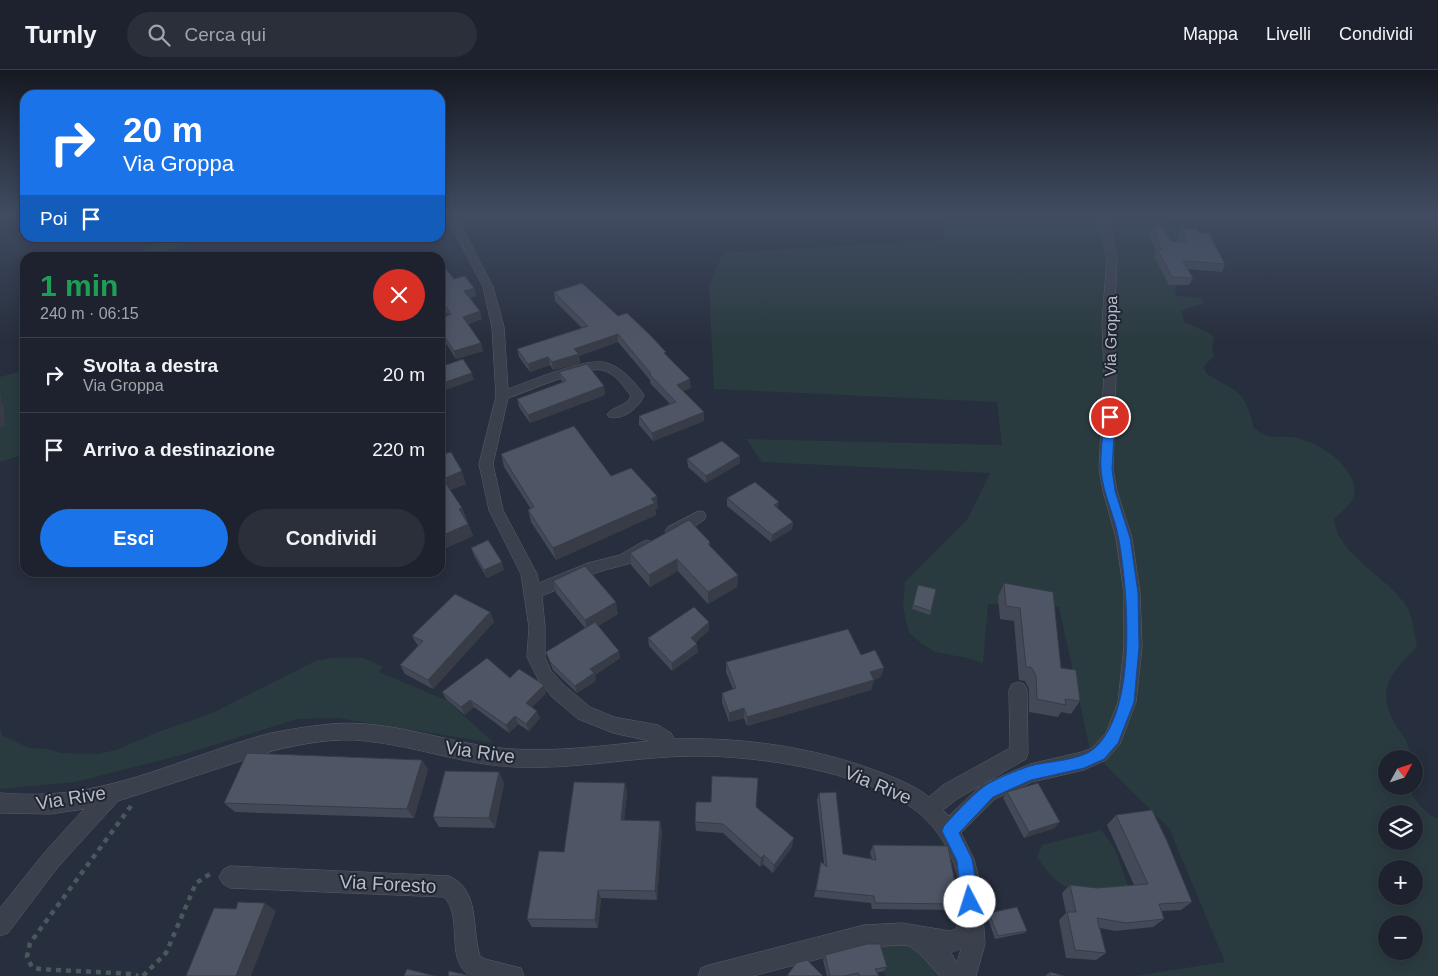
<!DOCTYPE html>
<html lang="it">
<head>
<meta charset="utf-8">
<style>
	body { margin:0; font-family:Arial,sans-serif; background:#2a2f3a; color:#f1f3f6; height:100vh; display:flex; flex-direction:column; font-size:19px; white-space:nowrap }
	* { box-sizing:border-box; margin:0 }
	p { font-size:16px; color:#a0a4aa }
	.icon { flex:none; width:28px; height:28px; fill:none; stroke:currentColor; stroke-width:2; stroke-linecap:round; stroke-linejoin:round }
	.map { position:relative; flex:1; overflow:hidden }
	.drawer { position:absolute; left:20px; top:182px; width:425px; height:325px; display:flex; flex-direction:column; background:#1d222e; border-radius:15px; box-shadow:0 2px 12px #0003,0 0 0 1px #3b3f4a }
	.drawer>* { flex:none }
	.hud { position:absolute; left:20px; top:20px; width:425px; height:152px; border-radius:15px; box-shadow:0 2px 12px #0003,0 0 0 1px #3b3f4a; background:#1a73e8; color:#fff; overflow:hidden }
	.needle { width:32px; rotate:50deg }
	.buttons { position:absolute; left:1378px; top:680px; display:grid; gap:10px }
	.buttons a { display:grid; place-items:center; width:45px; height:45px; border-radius:50%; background:#1d222e; box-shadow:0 2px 12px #0003,0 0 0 1px #3b3f4a; font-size:25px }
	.pin { position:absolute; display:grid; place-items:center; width:42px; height:42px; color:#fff; margin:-21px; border:2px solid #fff; border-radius:50%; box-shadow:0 1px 5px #0007 }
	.me { position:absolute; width:55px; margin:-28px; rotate:355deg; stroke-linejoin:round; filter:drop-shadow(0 0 4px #0008) }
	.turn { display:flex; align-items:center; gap:18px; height:105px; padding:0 20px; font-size:22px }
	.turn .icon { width:65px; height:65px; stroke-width:2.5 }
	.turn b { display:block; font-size:35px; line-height:42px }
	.then { display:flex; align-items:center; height:48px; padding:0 20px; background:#0003; gap:10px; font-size:19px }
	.round { display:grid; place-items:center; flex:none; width:52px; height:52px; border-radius:26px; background:#2a2f3a }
	.overview { display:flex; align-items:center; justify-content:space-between; height:85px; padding:0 20px }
	h1 { font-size:30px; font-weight:800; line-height:38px; color:#1e9e55 }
	.button { display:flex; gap:10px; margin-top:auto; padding:10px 20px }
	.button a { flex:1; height:58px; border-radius:30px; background:#1a73e8; color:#fff; font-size:20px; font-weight:800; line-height:58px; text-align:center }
	.button a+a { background:#2a2f3a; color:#f1f3f6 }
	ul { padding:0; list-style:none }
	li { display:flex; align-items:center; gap:15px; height:75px; padding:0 20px; border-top:1px solid #3b3f4a }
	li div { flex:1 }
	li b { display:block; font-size:19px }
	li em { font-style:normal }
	header { display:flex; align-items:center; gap:30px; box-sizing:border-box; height:70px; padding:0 25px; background:#1d222e; border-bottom:1px solid #3b3f4a }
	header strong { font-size:24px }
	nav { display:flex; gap:28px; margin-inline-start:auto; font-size:18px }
	.search { width:350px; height:45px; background:#2a2f3a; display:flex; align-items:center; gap:12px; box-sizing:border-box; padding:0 18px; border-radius:28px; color:#a0a4aa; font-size:19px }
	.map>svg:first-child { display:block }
	.green { fill:#2a3b3f; fill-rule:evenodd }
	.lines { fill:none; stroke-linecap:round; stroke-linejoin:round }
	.street-casing { stroke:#595e6b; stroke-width:1 }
	.path { stroke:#49585d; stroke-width:4.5; stroke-dasharray:5 5; stroke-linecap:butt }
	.street { fill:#3b404d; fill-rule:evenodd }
	.wall { fill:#434957 }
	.shaded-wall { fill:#373c47 }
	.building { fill:#4e5565; stroke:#373c47 }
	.route { fill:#1a73e8; stroke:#114b97 }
	.labels { text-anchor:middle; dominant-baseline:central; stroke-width:4; stroke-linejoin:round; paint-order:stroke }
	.street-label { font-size:16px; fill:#b7bcc8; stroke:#202532 }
	.near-street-label { font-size:19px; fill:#b7bcc8; stroke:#202532 }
</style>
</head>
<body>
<header>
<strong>Turnly</strong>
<div class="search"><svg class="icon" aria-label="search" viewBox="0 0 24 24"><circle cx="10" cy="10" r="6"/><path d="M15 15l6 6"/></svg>Cerca qui</div>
<nav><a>Mappa</a><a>Livelli</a><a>Condividi</a></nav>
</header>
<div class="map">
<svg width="1438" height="906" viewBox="0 0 1438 906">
	<rect width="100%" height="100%" fill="#272e3d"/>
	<!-- green -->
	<path class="green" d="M944,145h218l5,7 16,13 2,46 -10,7 1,8 25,2 3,5 -23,8 4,12 21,8 8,6 -2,12 2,7 -10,10 2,7c32,21 38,14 48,55 4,3 9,7 14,8 6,2 15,0 23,1 22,4 45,16 57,35 15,24 3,31 -14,47 3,35 52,57 71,85 8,11 9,29 12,42 -21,25 -42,37 -24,74 3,7 9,13 13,20 2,4 3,10 5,15l-3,4h-22v27h22c6,14 16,27 30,33v157h-304l91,-14 -56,-134 -79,-78 -31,-143 -71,-3 -5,59 -16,-5 -32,-6 -14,-9 -12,-10 -6,-26 2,-25 62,-62 23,-47 -228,-11 -16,-23 256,6 -5,-43 -283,-13 -5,-104 14,-32 220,-13zM1386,744h28v27h-28zM1386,799h28v27h-28zM1386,854h28v27h-28z
		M161,168h40l-34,13 -21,6 -6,-3z
		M25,300v84l-25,8v-85z
		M332,588h32l19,9 -4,5 69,29 46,42 -157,-25 -40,1 -112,35 -110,28 -75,7v-60l3,7 26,12 18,1 14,4 36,1 19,-4 39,-17 58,-20 102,-52z
		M1101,760l13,17 15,41c-47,4 -63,13 -92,-31l5,-12z
		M876,872c40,2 41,1 65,34h-56z"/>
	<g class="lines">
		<defs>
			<path id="street" d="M446,145h10l37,72 11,40 4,62c23,-8 71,-29 94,-27 17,2 33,20 42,33 -4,12 -21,26 -35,22l-2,-3c7,-8 20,-8 24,-18 -7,-9 -17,-24 -29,-26 -18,-4 -75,22 -94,28l-15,66 10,46 34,64 2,9 49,-20 32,-8 22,-13 5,-2 5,2 3,4c-11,19 -42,20 -59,27 -19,7 -37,16 -54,23l3,31v30l6,14 13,14 26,22 24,10 44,8 13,8 3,6c69,-2 139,8 203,32 18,7 37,14 52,26l14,-12 67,-37 -1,-58 3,-6 6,-2 6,2 3,6 1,63 -2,6 -69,40 -14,11 6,6 32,-31 49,-21 52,-12 10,-4 14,-15 12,-31 6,-55v-54l-8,-55 -13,-47 -4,-22 5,-95 -2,-52 5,-63 -9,-44h10l9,44 -3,63 2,52 -3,95 4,22 15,47 8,55 2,54 -6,55 -16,42 -14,16 -22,10 -52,12 -37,17 -34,34 13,26 7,28 4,57 -9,32h-36l-19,-21 -11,-9 -8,-1 -38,2 -111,29h-55l3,-8 8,-3 155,-40 38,-2 48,8 6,-2c11,-24 3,-58 -9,-81 -8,-15 -21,-31 -36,-41 -53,-36 -151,-51 -214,-51 -61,0 -121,14 -182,11 -51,-2 -99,-21 -149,-26 -30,-4 -65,3 -94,10l-154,50 -60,66 -50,66 -8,3v-28l44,-55 40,-44 -34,5 -50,-1v-20c25,2 50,2 76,-2 67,-10 129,-41 195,-58 20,-4 40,-7 60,-9 55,-5 107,16 161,23 53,7 106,-1 158,-6l-37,-8 -35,-14 -26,-22 -13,-16 -12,-24 2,-30 -8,-53 -32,-64 -10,-46 17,-68 -4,-69 -9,-40zM961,879l-4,14 -6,-10z
				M699,441l5,1 2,4 -2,4c-10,6 -24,19 -36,15l-3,-4 3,-4z
				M230,796l219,10c32,14 22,53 31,80l5,3 36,9 3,8h-54c-26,-17 -6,-58 -26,-79l-214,-9 -7,-4 -4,-7 4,-7z"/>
		</defs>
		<!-- street casing -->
		<use href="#street" class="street-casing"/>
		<!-- path -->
		<path class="path" d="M131,736l-101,137 -3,14 5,10 7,2 94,5 5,2
			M143,906l23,-23 30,-70 17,-11"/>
		<!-- street -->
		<use href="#street" class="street"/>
	</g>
	<!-- wall -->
	<path class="wall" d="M1152,158l19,13h10l-3,-6 4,-7 17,5 26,31 -3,8 -34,-3 5,9 -4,7h-20l-15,-29 2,-5 -7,-15z
		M440,192l14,17 20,9 2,8 -6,2 12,21 -14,5 13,19 2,8 -27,8 -16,-25v-16l8,-3 -8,-11z
		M554,222l64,24 48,39 25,33 -8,3 21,30 -51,20 -14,-16v-9l31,-12 -20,-21v-3l-32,-38 -39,14 1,7 -27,7 -3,-5 -20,7 -11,-15 -2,-8 65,-21 -27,-27z
		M559,302l46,23 -75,28 -11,-16 -2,-8 46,-16 -2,-3z
		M501,384l110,22 47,32 -3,1 1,6 -100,45 -25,-38 -3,-12 3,-1 -27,-42z
		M440,385l26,29 -16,6 12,18 11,28 -27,12 -4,-6 -2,1z
		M740,386v7l-34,20 -18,-16 -1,-8z
		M727,428l66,24 -1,7 -21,13 -44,-36z
		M710,472v4l28,29 -1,12 -29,17 -30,-33 -28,16 -19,-22 -1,-12z
		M471,478l33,22 -17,8 -13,-22z
		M553,511l65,33 -20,12 22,32 -25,17 1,6 -19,12 -24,-23 -7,-18 39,-24 -29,-35z
		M1004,513l57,85 19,33 -9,13 -10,-2 -3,5 -29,-5v-23l-4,-8 -6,-1 -5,-59 -14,-2 -2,-22z
		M918,515l13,26 -1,4 -18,-6z
		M490,542l4,10 -61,67 -28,-15 -5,-9 18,-19 -6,-10z
		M709,560l-13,12 2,10 -26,19 -23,-25 -1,-8z
		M861,585l20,22 -7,3 -3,10 -124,36 -3,-8 -15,4 -7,-20v-9l11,-4 -7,-17v-10z
		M510,608l36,15 -14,14 8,11 -11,13 -11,-7 -9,9 -35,-26 -9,8 -19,-16 -4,-7z
		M422,690l6,10 -14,48 -179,-6 -11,-9z
		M499,702l5,11 -9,45 -56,-1 -6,-10z
		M625,713l2,10 -3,27 38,10 -5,70 -56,-2 -3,30 -66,-1 -5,-8 37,-67z
		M1007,722l48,36 -31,10 -21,-40z
		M819,723l24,61 29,5 -2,-6 3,-8 86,59 -5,6 -82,-1 -1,-6 -57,-6 7,-35 3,2 -7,-64z
		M756,737l36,40 -19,26 -10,-9 -3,3 -37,-34 -27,-2 -1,-9z
		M1116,745l76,87 -11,8 -19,1 2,8 -11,8 -38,4 -15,-3 6,25 -10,7 -30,-2 -7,-38 7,-7 -4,-20 8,-8 27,3 37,-3 -27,-60z
		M989,843l38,18 -3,2 -29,6 -8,-24z
		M825,885l62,12 -3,4 -7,2 2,3h-52l-4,-16z
		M1050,902l14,4h-19z"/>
	<!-- shaded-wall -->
	<path class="shaded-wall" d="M474,218l2,8 -10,3 -2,-8z
		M480,241l2,8 -17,5 -2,-7z
		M618,264v8l-39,14 1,7 -27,7 -1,-8 22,-13z
		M481,273l2,8 -27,8 -2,-8z
		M548,287l2,8 -20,7 -2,-8z
		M472,303l2,7 -34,12v-8z
		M690,309l1,9 -13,5 -1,-8z
		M604,316l1,9 -75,28 -2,-8z
		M0,325l1,1v7l3,4 1,19 -5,2z
		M704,342v9l-51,20 -1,-8z
		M740,386v7l-34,20v-7z
		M462,401l4,13 -19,7 -4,-12z
		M657,426l1,12 -3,1 1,6 -100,45 -3,-12z
		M779,432l-1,8 -4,-5z
		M462,438l4,12 -7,-11z
		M793,452l-1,7 -21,13 1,-7z
		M468,454l5,12 -27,12 -5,-12z
		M677,489l1,12 -28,16 -1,-12z
		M502,492l2,8 -17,8 -3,-8z
		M738,505l-1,12 -29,17v-12z
		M616,532l2,12 -30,18 -3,-12z
		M490,542l4,10 -61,67 -5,-9z
		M709,552v8l-17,16 -1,-8z
		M697,574l1,8 -26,19v-8z
		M619,581l1,7 -25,17 1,6 -19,12 -2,-7 15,-17z
		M884,598l-3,9 -7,3 -3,10 -124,36v-9l123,-45z
		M544,615l2,8 -17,18 -3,-8z
		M470,630l4,7 -9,8 -4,-8z
		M744,638v10l-15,4v-9z
		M537,641l3,7 -11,13 -3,-7z
		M515,646l3,8 -9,9 -3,-8z
		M422,690l6,10 -14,48 -7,-9z
		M499,702l5,11 -9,45 -6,-10z
		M625,713l2,10 -4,37 -2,-10z
		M660,751l2,9 -5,70 -2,-9z
		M1060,752l-5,6 -31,10 5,-6z
		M794,768l-2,9 -19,26 1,-8z
		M764,785l-1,9 -3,3 1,-9z
		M598,820l3,8 -3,30 -3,-8z
		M265,833l11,8 -25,65h-15z"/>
	<!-- building -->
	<path class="building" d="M1161,154l10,17 16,1 -5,-14 16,1 1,4h10l16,31 -42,-3 10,17 -21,-1 -15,-28 5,1 -10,-22z
		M440,192l14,17 11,-3 9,12 -10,3 16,20 -17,6 18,26 -27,8 -14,-21v-12l11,-4 -11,-15z
		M582,213l36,33 9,-3 24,23 15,16 -2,1 26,26 -13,6 27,27 -52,21 -13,-17 37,-14 -26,-27 1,-1 -33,-40 -44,15 5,5 -27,8 -4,-5 -20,7 -11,-15 71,-23 -34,-34z
		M463,289l9,14 -32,11v-17z
		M587,294l17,22 -76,29 -11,-16 49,-18 -7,-9z
		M574,356l37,50 20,-8 26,28 -6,3 4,4 -102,45 -25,-38 6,-3 -33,-53z
		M722,371l18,15 -34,20 -19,-17z
		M451,382l11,19 -19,8 19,29 -3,1 9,15 -27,12 -1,-2v-79z
		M755,412l24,20 -5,3 19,17 -21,13 -45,-37z
		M689,450l21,22 -2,2 30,31 -30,17 -31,-33 -28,16 -19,-22z
		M488,470l14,22 -18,8 -13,-22z
		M585,496l31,36 -31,18 -32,-39z
		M1004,513l49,9 8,76 15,2 4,31 -15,-2 1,6 -29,-6 -1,-23 -4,-8 -6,-1 -6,-59 -14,-2z
		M918,515l18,4 -5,22 -18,-6z
		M455,524l35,18 -62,68 -28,-15 23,-24 -11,-5z
		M694,537l15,15 -18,16 6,6 -25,19 -24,-25z
		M595,552l24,29 -29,18 4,4 -19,13 -25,-24 -4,-10z
		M848,559l13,26 14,-5 9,18 -14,4 4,8 -127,37 -3,-9 -15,5 -7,-20 14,-5 -10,-26z
		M487,588l23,20 9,-9 25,16 -18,18 11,8 -11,13 -11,-8 -9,9 -36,-25 -9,7 -19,-15z
		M247,683l175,7 -15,49 -183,-6z
		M445,701l54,1 -10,46 -56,-1z
		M712,706l46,2 -2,29 38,31 -20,27 -10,-10 -3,3 -38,-34 -28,-2 1,-20h15z
		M574,712l51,1 -4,37 39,1 -5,70 -57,-1 -3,30 -68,-1 12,-68 25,1z
		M1038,713l22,39 -31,10 -22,-40z
		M836,722l7,62 33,6 -3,-15 75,1 11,58 -84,-1 -1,-7 -58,-6 5,-28 6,5 -8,-74z
		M1152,740l15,31 25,61 -33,2 5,15 -38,4 -29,-5 9,35 -31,-3 -8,-38h9l-6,-27 27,3 51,-4 -32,-69z
		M238,832l27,1 -29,73h-50l28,-68 22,1z
		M1017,837l10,24 -29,5 -9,-23z
		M867,874h13l7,23 -12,2 4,7h-19l-2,-3 -14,3h-14l-5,-21z
		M807,890l16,16h-36l9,-13z
		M407,899l28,7h-31z
		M449,901l22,5h-23z
		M1050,902l14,4h-14z"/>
	<!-- sky -->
	<linearGradient id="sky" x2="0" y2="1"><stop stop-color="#151922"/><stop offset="0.53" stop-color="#414c62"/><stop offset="1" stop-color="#414c62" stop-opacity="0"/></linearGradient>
	<rect width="1438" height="272" fill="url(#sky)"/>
	<!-- route -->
	<path class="route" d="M1110,344l5,3 -3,52 3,22 15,47 8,55 1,54 -5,55 -16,41 -14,16 -20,9 -53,12 -38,17 -34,36 13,26 7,43 -3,5 -6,3 -5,-3 -3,-5 -5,-41 -15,-30 2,-5c12,-13 24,-27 38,-38 10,-8 36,-18 48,-22 18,-5 51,-5 65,-18 43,-39 33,-156 24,-208 -4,-24 -16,-46 -18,-70 -1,-17 2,-36 4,-53z"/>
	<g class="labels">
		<!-- street labels -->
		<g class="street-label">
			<text transform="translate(1111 266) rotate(-89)">Via Groppa</text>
		</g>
		<!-- near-street labels -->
		<g class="near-street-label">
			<text transform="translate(480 682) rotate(8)">Via Rive</text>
			<text transform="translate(878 715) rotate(23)">Via Rive</text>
			<text transform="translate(71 728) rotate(-9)">Via Rive</text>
			<text transform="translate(388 814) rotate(3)">Via Foresto</text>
		</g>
	</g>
</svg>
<div class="buttons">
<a><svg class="needle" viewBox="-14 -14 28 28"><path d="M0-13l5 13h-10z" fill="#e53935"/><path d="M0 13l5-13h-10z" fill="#a0a4aa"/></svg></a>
<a><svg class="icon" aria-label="layers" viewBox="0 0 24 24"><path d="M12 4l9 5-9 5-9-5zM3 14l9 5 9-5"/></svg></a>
<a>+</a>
<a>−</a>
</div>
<div class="pin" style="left:1110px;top:347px;background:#d93025"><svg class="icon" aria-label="arrive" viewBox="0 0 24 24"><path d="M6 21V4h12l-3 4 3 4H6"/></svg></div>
<svg class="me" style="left:970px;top:832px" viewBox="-20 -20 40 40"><circle r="19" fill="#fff"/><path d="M0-13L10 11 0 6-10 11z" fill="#1a73e8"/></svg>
<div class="hud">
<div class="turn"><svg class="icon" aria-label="right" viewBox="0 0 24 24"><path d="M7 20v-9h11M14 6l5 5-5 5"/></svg><div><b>20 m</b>Via Groppa</div></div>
<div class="then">Poi<svg class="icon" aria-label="arrive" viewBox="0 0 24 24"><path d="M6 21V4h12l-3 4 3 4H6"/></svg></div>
</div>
<section class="drawer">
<div class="overview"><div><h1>1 min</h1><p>240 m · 06:15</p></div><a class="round" style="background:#d93025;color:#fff"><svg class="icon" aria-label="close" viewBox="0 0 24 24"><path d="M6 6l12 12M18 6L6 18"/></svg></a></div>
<ul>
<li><svg class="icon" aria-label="right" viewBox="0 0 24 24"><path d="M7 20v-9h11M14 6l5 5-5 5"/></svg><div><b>Svolta a destra</b><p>Via Groppa</p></div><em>20 m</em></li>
<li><svg class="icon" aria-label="arrive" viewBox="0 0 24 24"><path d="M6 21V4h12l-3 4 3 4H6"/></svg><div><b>Arrivo a destinazione</b></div><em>220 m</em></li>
</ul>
<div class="button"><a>Esci</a><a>Condividi</a></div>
</section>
</div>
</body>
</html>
